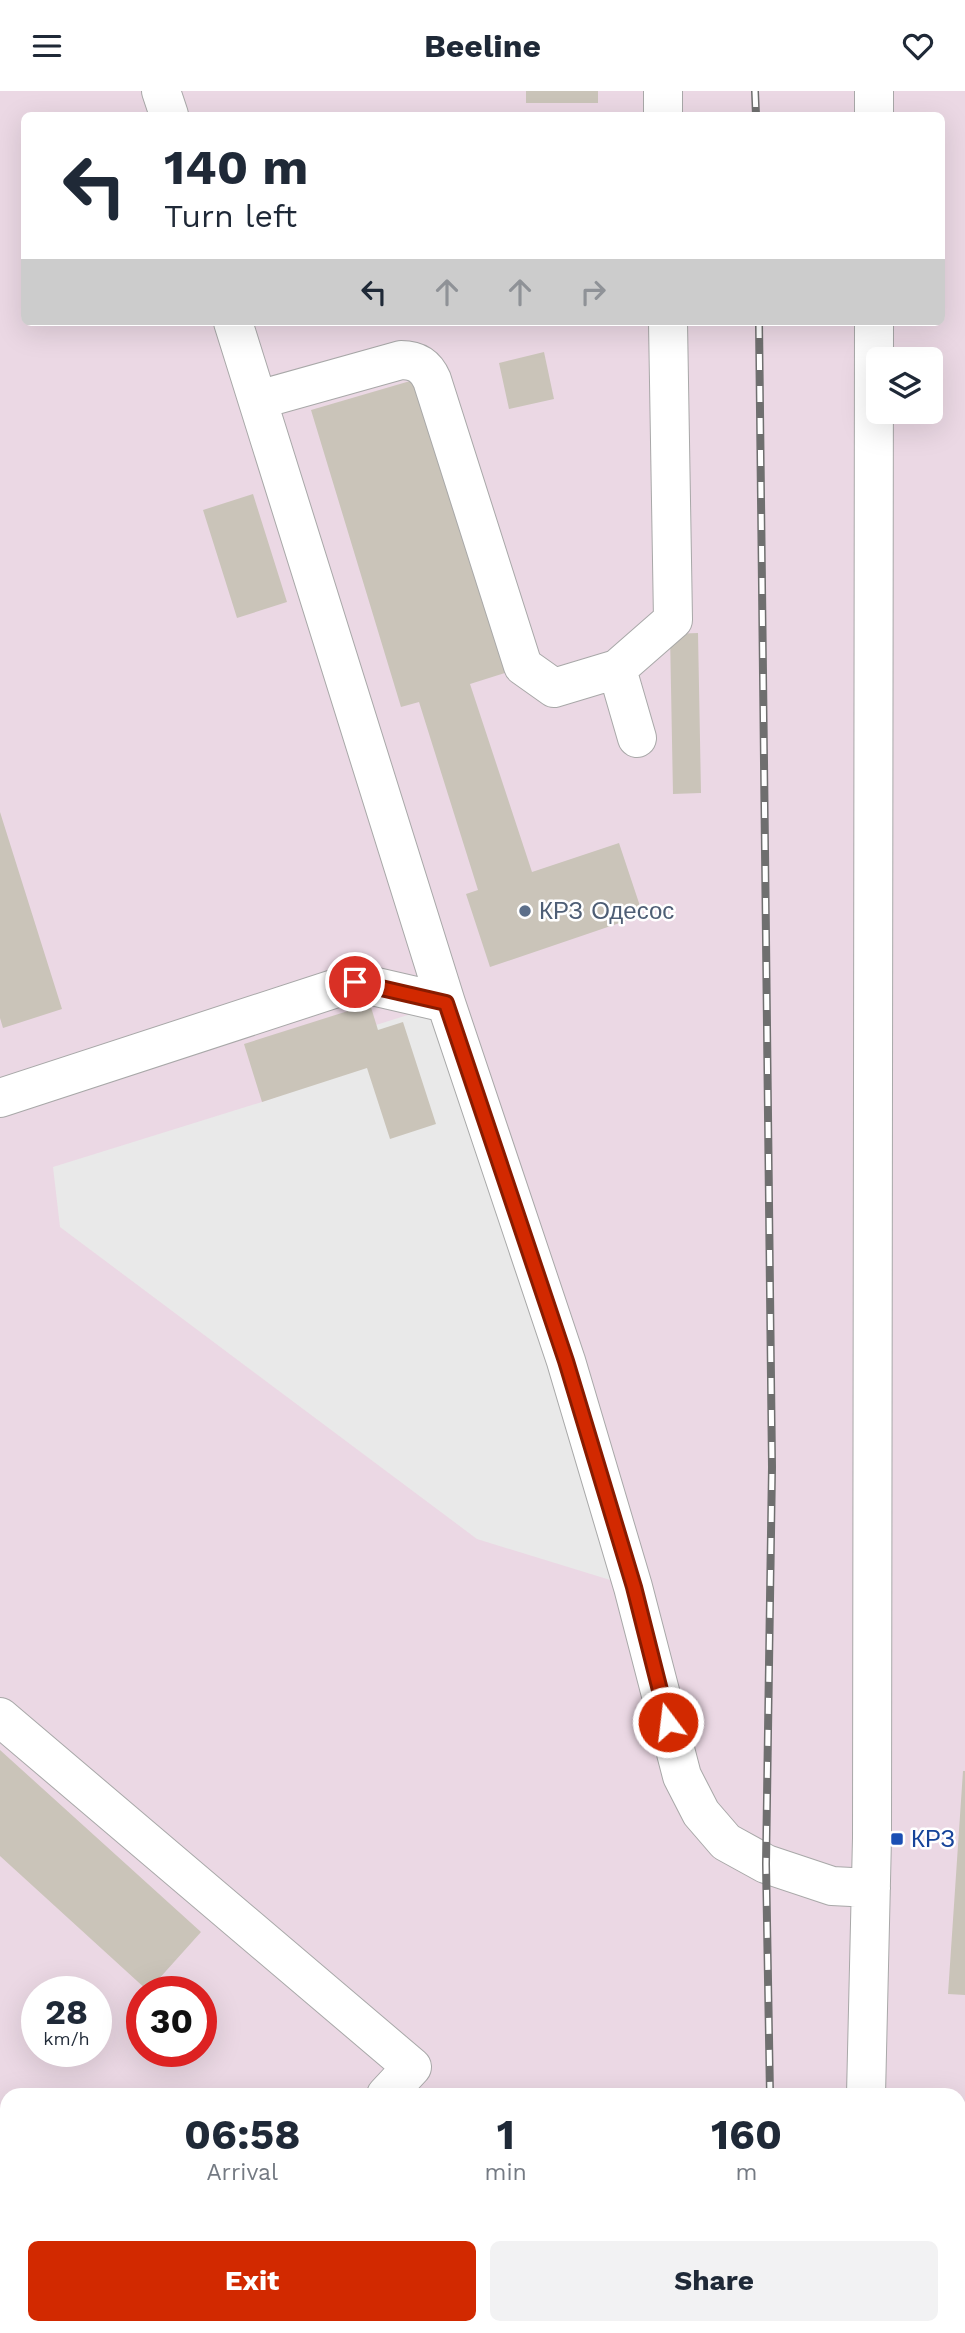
<!DOCTYPE html>
<html lang="en">
<head>
<meta charset="utf-8">
<style>
	body { margin:0; font-family:"Work Sans",sans-serif; background:#f2f2f3; color:#1f2937; height:100vh; display:flex; flex-direction:column; font-size:26px; white-space:nowrap }
	* { box-sizing:border-box; margin:0 }
	p { font-size:23px; color:#747a83 }
	.icon { flex:none; width:38px; height:38px; fill:none; stroke:currentColor; stroke-width:2; stroke-linecap:round; stroke-linejoin:round }
	.map { position:relative; flex:1; overflow:hidden }
	.panel { position:absolute; left:0px; top:1997px; width:966px; height:247px; display:flex; flex-direction:column; background:#fff; border-radius:21px 21px 0 0; box-shadow:0 7px 28px #0002 }
	.panel>* { flex:none }
	.guide { position:absolute; left:21px; top:21px; width:924px; height:214px; border-radius:10px; box-shadow:0 7px 28px #0002; background:#fff; color:#1f2937; overflow:hidden }
	.tools { position:absolute; left:866px; top:256px; display:grid; gap:14px }
	.tools a { display:grid; place-items:center; width:77px; height:77px; border-radius:10px; background:#fff; box-shadow:0 7px 28px #0002; font-size:35px }
	.speed { position:absolute; left:21px; top:1885px; display:flex; gap:14px; font-size:35px; font-weight:700; text-align:center }
	.speed>* { display:grid; place-content:center; width:91px; height:91px; border-radius:50%; background:#fff; box-shadow:0 7px 28px #0002; line-height:1 }
	.speed small { font-size:18px; font-weight:400 }
	.speed .limit { border:10px solid #d22; background:#fff; color:#111 }
	.pin { position:absolute; display:grid; place-items:center; width:60px; height:60px; color:#fff; margin:-30px; border:4px solid #fff; border-radius:50%; box-shadow:0 2px 7px #0007 }
	.me { position:absolute; width:77px; margin:-38px; rotate:345deg; stroke-linejoin:round; filter:drop-shadow(0 0 5px #0008) }
	.turn { display:flex; align-items:center; gap:24px; height:147px; padding:0 28px; font-size:32px }
	.turn .icon { width:91px; height:91px; stroke-width:2.5 }
	.turn b { display:block; font-size:49px; line-height:60px }
	.lanes { display:flex; align-items:center; height:66px; padding:0 28px; background:#0003; justify-content:center; gap:35px; direction:ltr }
	.lanes .off { opacity:.35 }
	.eta { display:flex; justify-content:space-evenly; align-items:center; height:119px; text-align:center }
	.eta b { font-size:42px; font-weight:700; line-height:49px }
	.action { display:flex; gap:14px; margin-top:auto; padding:14px 28px }
	.action a { flex:1; height:80px; border-radius:10px; background:#d22900; color:#fff; font-size:28px; font-weight:700; line-height:80px; text-align:center }
	.action a+a { background:#f2f2f3; color:#1f2937 }
	header { display:flex; justify-content:space-between; align-items:center; height:91px; padding:0 28px; background:#fff; font-size:32px; font-weight:700 }
	.map>svg:first-child { display:block }
	.industrial { fill:#ebd8e4; fill-rule:evenodd }
	.parking { fill:#e9e9e9 }
	.building { fill:#cac4b9 }
	.lines { fill:none; stroke-linecap:round; stroke-linejoin:round }
	.minor-casing { stroke:#a8a8a8; stroke-width:40 }
	.minor { stroke:#fff; stroke-width:38 }
	.rail-casing { stroke:#6f6f6f; stroke-width:8 }
	.rail { stroke:#fff; stroke-width:5; stroke-dasharray:16; stroke-linecap:butt }
	.route-casing { stroke:#881b00; stroke-width:18 }
	.route { stroke:#d22900; stroke-width:12 }
	.service-dot { fill:#5c6f8a; stroke:#fff; stroke-width:2.5 }
	.transit-dot { fill:#1a4fb4; stroke:#fff; stroke-width:2.5 }
	.labels { text-anchor:middle; dominant-baseline:central; stroke-width:5; stroke-linejoin:round; paint-order:stroke }
	.service-label { font-size:24px; fill:#4e5e75; stroke:#fff; text-anchor:start }
	.transit-label { font-size:24px; fill:#164399; stroke:#fff; text-anchor:start }
</style>
</head>
<body>
<header><svg class="icon" aria-label="menu" viewBox="0 0 24 24"><path d="M4 6h16M4 12h16M4 18h16"/></svg>Beeline<svg class="icon" aria-label="heart" viewBox="0 0 24 24"><path d="M12 20l-8-8c-3-5 5-10 8-4 3-6 11-1 8 4z"/></svg></header>
<div class="map">
<svg width="965" height="2242" viewBox="0 0 965 2242">
	<rect width="100%" height="100%" fill="#f2f0e7"/>
	<!-- industrial -->
	<path class="industrial" d="M0,0h965v2242h-965zM24,24h918v207h-918zM878,268h53v52h-53zM37,1900h59v60h-59zM142,1900h59v60h-59zM7,2004h952v232h-952z"/>
	<!-- parking -->
	<path class="parking" d="M446,912l187,584 -156,-48 -417,-312 -7,-60 209,-65 93,-33 -11,-34z"/>
	<!-- building -->
	<path class="building" d="M526,0h72v12h-72z
		M544,261l10,47 -45,10 -10,-46z
		M417,288l91,293 -38,12 62,188 87,-29 24,72 -153,52 -24,-73 12,-4 -59,-188 -18,5 -90,-297z
		M253,403l34,108 -50,16 -34,-108z
		M698,542l3,160 -28,1 -3,-160z
		M0,721l62,197 -59,19 -3,-10z
		M370,913l8,26 25,-8 33,102 -46,15 -23,-71 -105,34 -18,-58z
		M0,1659l201,182 -53,59 -148,-135z
		M963,1680h2v224l-17,-1z"/>
	<g class="lines">
		<defs>
			<path id="minor" d="M161,0l8,24
				M663,0v24
				M874,24v-24
				M233,231l213,681 120,358 67,226 49,189 19,37 25,29 40,22 66,22 39,2
				M258,309l143,-40c15,0 25,6 31,20l91,286 31,22 63,-19
				M637,647l-20,-69 56,-49 -5,-298
				M0,1007l355,-116 91,21
				M0,1626l412,350 -26,28
				M866,2004l6,-257 2,-1516
				M192,2236l6,6
				M851,2242v-6"/>
		</defs>
		<!-- minor casing -->
		<use href="#minor" class="minor-casing"/>
		<!-- minor -->
		<use href="#minor" class="minor"/>
		<defs>
			<path id="rail" d="M755,0l1,24
				M759,231l13,1145 -6,397 4,231
				M773,2236v6"/>
		</defs>
		<!-- rail casing -->
		<use href="#rail" class="rail-casing"/>
		<!-- rail -->
		<use href="#rail" class="rail"/>
	</g>
	<g class="lines">
		<defs>
			<path id="route" d="M355,891l91,21 120,358 68,226 34,135"/>
		</defs>
		<!-- route casing -->
		<use href="#route" class="route-casing"/>
		<!-- route -->
		<use href="#route" class="route"/>
	</g>
	<!-- markers -->
	<circle class="service-dot" cx="525" cy="820" r="7"/>
	<rect class="transit-dot" x="890" y="1741" width="14" height="14" rx="3.5"/>
	<g class="labels">
		<!-- service labels -->
		<g class="service-label">
			<text x="539" y="820">КРЗ Одесос</text>
		</g>
		<!-- transit labels -->
		<g class="transit-label">
			<text x="911" y="1748">КРЗ</text>
		</g>
	</g>
</svg>
<div class="tools">
<a><svg class="icon" aria-label="layers" viewBox="0 0 24 24"><path d="M12 4l9 5-9 5-9-5zM3 14l9 5 9-5"/></svg></a>
</div>
<div class="speed"><div>28<small>km/h</small></div><div class="limit">30</div></div>
<div class="pin" style="left:355px;top:891px;background:#d93025"><svg class="icon" aria-label="arrive" viewBox="0 0 24 24"><path d="M6 21V4h12l-3 4 3 4H6"/></svg></div>
<svg class="me" style="left:668px;top:1631px" viewBox="-20 -20 40 40"><circle r="17" fill="#d22900" stroke="#fff" stroke-width="3"/><path d="M0-11L8 9 0 5-8 9z" fill="#fff"/></svg>
<div class="guide">
<div class="turn"><svg class="icon" aria-label="left" viewBox="0 0 24 24"><path d="M17 20v-9H6M10 6l-5 5 5 5"/></svg><div><b>140 m</b>Turn left</div></div>
<div class="lanes"><svg class="icon" aria-label="left" viewBox="0 0 24 24"><path d="M17 20v-9H6M10 6l-5 5 5 5"/></svg><svg class="icon off" aria-label="ahead" viewBox="0 0 24 24"><path d="M12 20V5M6 11l6-6 6 6"/></svg><svg class="icon off" aria-label="ahead" viewBox="0 0 24 24"><path d="M12 20V5M6 11l6-6 6 6"/></svg><svg class="icon off" aria-label="right" viewBox="0 0 24 24"><path d="M7 20v-9h11M14 6l5 5-5 5"/></svg></div>
</div>
<section class="panel">
<div class="eta">
<div><b>06:58</b><p>Arrival</p></div>
<div><b>1</b><p>min</p></div>
<div><b>160</b><p>m</p></div>
</div>
<div class="action"><a>Exit</a><a>Share</a></div>
</section>
</div>
</body>
</html>
